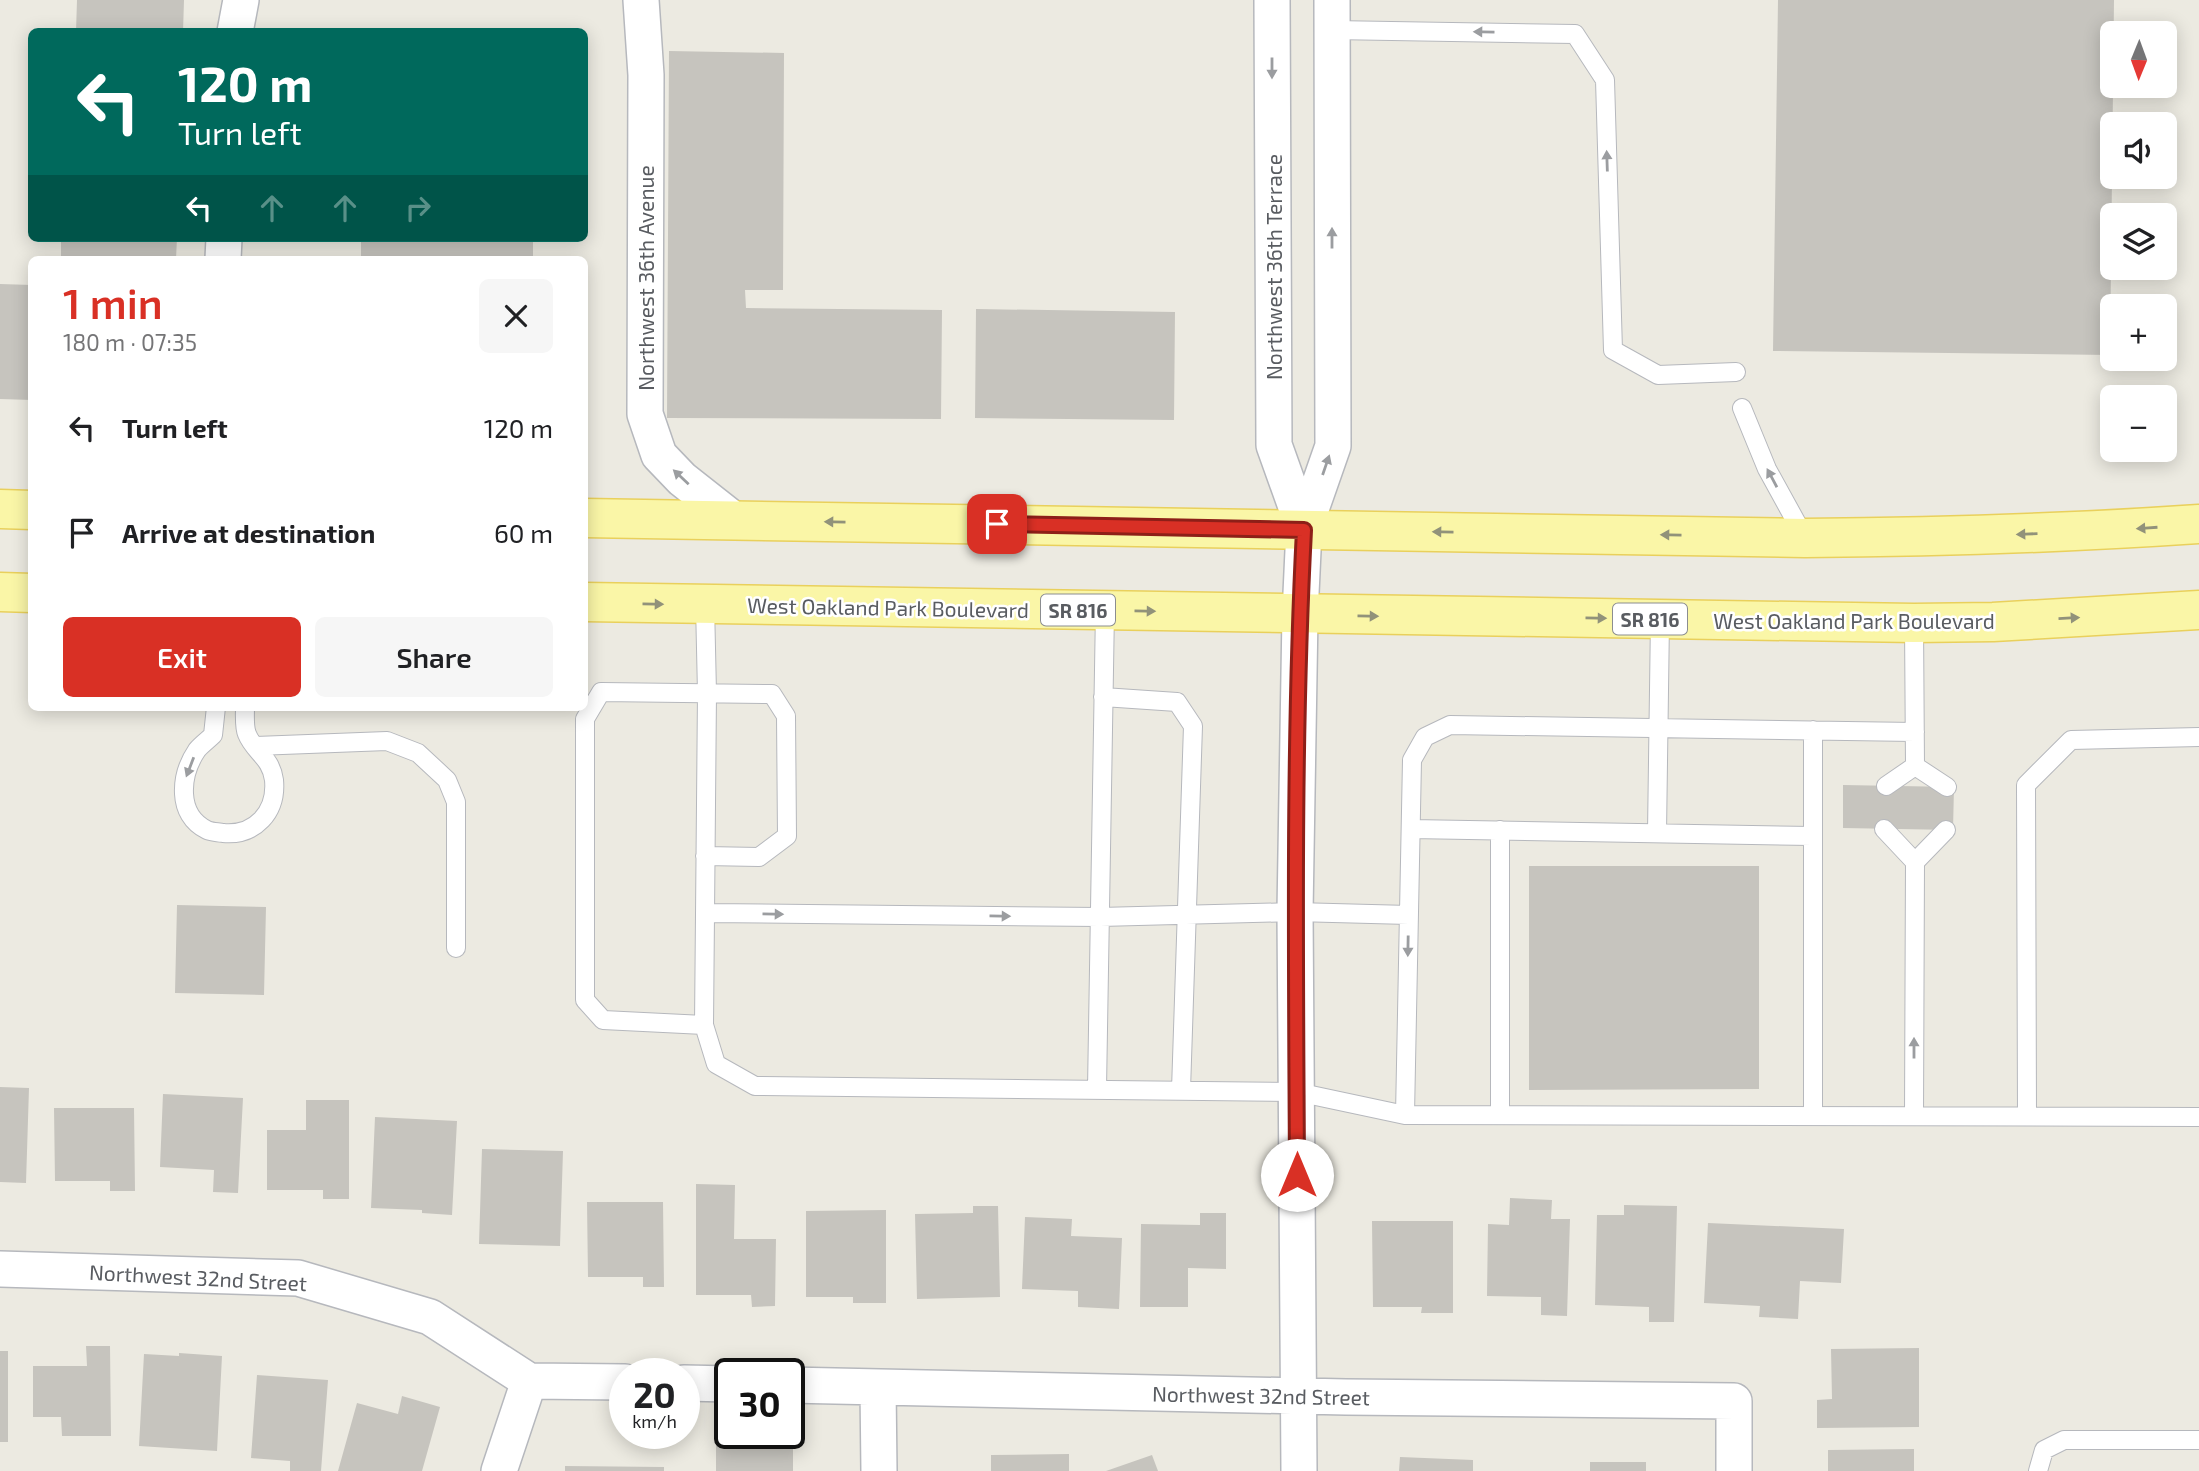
<!DOCTYPE html>
<html lang="en">
<head>
<meta charset="utf-8">
<style>
	body { margin:0; font-family:"Exo 2",sans-serif; background:#f6f6f6; color:#202124; height:100vh; display:flex; flex-direction:column; font-size:26px; white-space:nowrap }
	* { box-sizing:border-box; margin:0 }
	p { font-size:23px; color:#757577 }
	.icon { flex:none; width:38px; height:38px; fill:none; stroke:currentColor; stroke-width:2; stroke-linecap:round; stroke-linejoin:round }
	.map { position:relative; flex:1; overflow:hidden }
	.sheet { position:absolute; left:28px; top:256px; width:560px; height:455px; display:flex; flex-direction:column; background:#fff; border-radius:10px; box-shadow:0 4px 18px #0003 }
	.sheet>* { flex:none }
	.top-card { position:absolute; left:28px; top:28px; width:560px; height:214px; border-radius:10px; box-shadow:0 4px 18px #0003; background:#00695c; color:#fff; overflow:hidden }
	.needle { width:46px; rotate:181deg }
	.buttons { position:absolute; left:2100px; top:21px; display:grid; gap:14px }
	.buttons a { display:grid; place-items:center; width:77px; height:77px; border-radius:10px; background:#fff; box-shadow:0 4px 18px #0003; font-size:35px }
	.speed { position:absolute; left:609px; top:1358px; display:flex; gap:14px; font-size:35px; font-weight:700; text-align:center }
	.speed>* { display:grid; place-content:center; width:91px; height:91px; border-radius:50%; background:#fff; box-shadow:0 4px 18px #0003; line-height:1 }
	.speed small { font-size:18px; font-weight:400 }
	.speed .limit { border:4px solid #111; border-radius:10px; background:#fff; color:#111 }
	.pin { position:absolute; display:grid; place-items:center; width:60px; height:60px; color:#fff; margin:-30px; border-radius:14px; box-shadow:0 4px 10px #0006 }
	.me { position:absolute; width:77px; margin:-38px; rotate:0deg; stroke-linejoin:round; filter:drop-shadow(0 0 5px #0008) }
	.turn { display:flex; align-items:center; gap:24px; height:147px; padding:0 35px; font-size:32px }
	.turn .icon { width:91px; height:91px; stroke-width:2.5 }
	.turn b { display:block; font-size:49px; line-height:60px }
	.lanes { display:flex; align-items:center; height:66px; padding:0 35px; background:#0003; justify-content:center; gap:35px; direction:ltr }
	.lanes .off { opacity:.35 }
	.round { display:grid; place-items:center; flex:none; width:74px; height:74px; border-radius:10px; background:#f6f6f6 }
	.headline { display:flex; align-items:center; justify-content:space-between; height:119px; padding:0 35px }
	h1 { font-size:42px; font-weight:600; line-height:52px; color:#d93025 }
	.action { display:flex; gap:14px; margin-top:auto; padding:14px 35px }
	.action a { flex:1; height:80px; border-radius:10px; background:#d93025; color:#fff; font-size:28px; font-weight:600; line-height:80px; text-align:center }
	.action a+a { background:#f6f6f6; color:#202124 }
	ul { padding:0; list-style:none }
	li { display:flex; align-items:center; gap:21px; height:105px; padding:0 35px }
	li div { flex:1 }
	li b { display:block; font-size:26px }
	li em { font-style:normal }
	.map>svg:first-child { display:block }
	.building { fill:#c6c4be }
	.lines { fill:none; stroke-linecap:round; stroke-linejoin:round }
	.lane-casing { stroke:#b6b8bd; stroke-width:20 }
	.street-casing { stroke:#b6b8bd; stroke-width:38 }
	.primary-casing { stroke:#e9d05c; stroke-width:41 }
	.lane { stroke:#fff; stroke-width:18 }
	.street { stroke:#fff; stroke-width:35 }
	.primary { stroke:#faf6a7; stroke-width:38 }
	.oneway { fill:#9b9da0 }
	.oneway2 { fill:#91927a }
	.route-casing { stroke:#8d1f18; stroke-width:18 }
	.route { stroke:#d93025; stroke-width:12 }
	.labels { text-anchor:middle; dominant-baseline:central; stroke-width:5; stroke-linejoin:round; paint-order:stroke }
	.shield { fill:#fff; stroke:#8b8d90; stroke-width:2 }
	.shield-label { font-size:19px; font-weight:bold; fill:#595c61 }
	.street-label { font-size:21px; fill:#595c61; stroke:#fff }
</style>
</head>
<body>
<div class="map">
<svg width="2199" height="1471" viewBox="0 0 2199 1471">
	<rect width="100%" height="100%" fill="#eceae1"/>
	<!-- building -->
	<path class="building" d="M77,0h107l-1,32h-107z
		M1778,0h336l-4,355 -337,-4z
		M669,51l115,2 -1,237h-38l1,18 196,2 -1,109 -274,-1z
		M61,238h116l-1,21h-115z
		M361,238h172v21h-172z
		M0,284l32,1v115l-32,-1z
		M976,309l199,3 -1,108 -199,-2z
		M1843,785l111,2 -1,43 -110,-2z
		M1529,866h230v223l-230,1z
		M177,905l89,2 -2,88 -89,-2z
		M0,1087l29,1 -3,95 -26,-1z
		M163,1094l80,4 -5,95 -25,-1 1,-22 -54,-3z
		M306,1100h43v99h-26v-9h-56v-60h39z
		M54,1108h80l1,83h-25v-10h-55z
		M375,1117l82,4 -5,94 -30,-2v-3l-51,-2z
		M482,1149l81,2 -3,95 -81,-2z
		M696,1184l39,1 -1,54h42l-1,67 -23,1 -1,-12h-55z
		M1510,1198l42,2 -1,19h19l-3,97 -26,-1v-18l-54,-1 1,-72 21,1z
		M587,1202h76l1,85h-21v-10h-55z
		M1624,1205l53,1 -3,116h-25v-15l-54,-2 2,-90h27z
		M973,1206h25l2,91 -83,2 -2,-85 58,-1z
		M886,1210v93h-33v-6h-47v-86z
		M1200,1213h26v56l-38,-1v39h-48l1,-83 59,1z
		M1025,1217l47,2 -1,17 51,2 -3,71 -41,-2v-16l-56,-2z
		M1372,1221h81v92h-32l1,-6h-49z
		M1708,1223l136,6 -3,54 -41,-2 -2,38 -39,-2 1,-11 -56,-3z
		M86,1346h24l1,90h-49l-1,-19h-28v-51h54z
		M1919,1348v79l-102,1v-28l15,-1 -1,-50z
		M0,1351h8v91h-8z
		M179,1353l43,3 -5,95 -78,-5 5,-92 35,2z
		M257,1375l71,5 -7,91h-31v-10l-39,-3z
		M402,1396l38,11 -18,64h-84l19,-68 41,11z
		M716,1446h77v25h-77z
		M1914,1449v22h-86v-21z
		M1069,1454v17h-78v-16z
		M1152,1455l6,16h-52z
		M1400,1457l73,3v11h-74z
		M1590,1462h56v9h-56z
		M565,1466l99,1v4h-99z"/>
	<g class="lines">
		<defs>
			<path id="lane" d="M1332,30l243,4 30,46 8,270 45,25 78,-3
				M1742,408l25,61 38,69
				M705,604l2,89 -3,332 12,39 39,22 542,6 108,23 794,2
				M1914,623l1,143 32,21
				M1103,697l74,5 16,24 -12,364
				M216,707l-3,28c-5,5 -12,10 -16,15 -17,25 -21,65 10,80 4,2 11,2 16,3 32,3 54,-21 51,-53 -3,-23 -20,-28 -27,-46 -3,-7 -2,-19 -2,-27
				M1813,730v386
				M256,746l131,-5 31,12 29,27 9,22v146
				M1886,786l29,-20
				M1411,829l401,7
				M1884,829l31,33
				M1657,833l3,-214
				M705,913l395,4 195,-5 114,3
				M704,1025l-101,-5 -18,-20v-281l16,-27 171,2 14,22 1,120 -28,21 -54,-1
				M1097,1089l8,-479
				M1405,1115l7,-355 13,-23 25,-12 465,7
				M1500,1115v-285
				M1914,1116l1,-254 31,-32
				M2027,1116l-1,-331 45,-45 128,-3
				M2038,1471l6,-21 20,-10h135"/>
			<path id="street" d="M641,0l5,75 -1,339 14,41 23,24 52,41
				M1272,0l2,445 30,84
				M235,32l6,-32
				M223,259l1,-21
				M0,1269l298,9 132,39 99,64 96,1
				M684,1383l46,1
				M789,1385l557,12 388,4v70
				M878,1387l1,84
				M499,1471l30,-90
				M1299,1471l-4,-559 5,-297 4,-86 29,-83 -1,-446"/>
			<path id="primary" d="M0,509l32,1
				M584,518l1221,20c132,-1 263,-5 394,-14
				M0,592l32,1
				M584,602l1330,21 79,-1 206,-12"/>
		</defs>
		<!-- lane casing -->
		<use href="#lane" class="lane-casing"/>
		<!-- street casing -->
		<use href="#street" class="street-casing"/>
		<!-- primary casing -->
		<use href="#primary" class="primary-casing"/>
		<!-- lane -->
		<use href="#lane" class="lane"/>
		<!-- street -->
		<use href="#street" class="street"/>
		<!-- primary -->
		<use href="#primary" class="primary"/>
	</g>
	<!-- one-way arrows -->
	<defs><path id="oneway-solid" d="M-6-.8H1V-3.2L6.5 0L1 3.2V.8H-6Z" transform="scale(1.75)"/></defs>
	<g class="oneway">
		<use href="#oneway-solid" transform="translate(1484 32) rotate(-179)"/>
		<use href="#oneway-solid" transform="translate(1272 68) rotate(90)"/>
		<use href="#oneway-solid" transform="translate(1607 161) rotate(-92)"/>
		<use href="#oneway-solid" transform="translate(1332 238) rotate(-90)"/>
		<use href="#oneway-solid" transform="translate(1326 465) rotate(-71)"/>
		<use href="#oneway-solid" transform="translate(681 477) rotate(-137)"/>
		<use href="#oneway-solid" transform="translate(1772 478) rotate(-118)"/>
		<use href="#oneway-solid" transform="translate(190 767) rotate(111)"/>
		<use href="#oneway-solid" transform="translate(773 914) rotate(1)"/>
		<use href="#oneway-solid" transform="translate(1000 916) rotate(1)"/>
		<use href="#oneway-solid" transform="translate(1408 946) rotate(91)"/>
		<use href="#oneway-solid" transform="translate(1914 1048) rotate(-90)"/>
	</g>
	<g class="oneway2">
		<use href="#oneway-solid" transform="translate(835 522) rotate(-179)"/>
		<use href="#oneway-solid" transform="translate(2147 528) rotate(176)"/>
		<use href="#oneway-solid" transform="translate(1443 532) rotate(-179)"/>
		<use href="#oneway-solid" transform="translate(2027 534) rotate(178)"/>
		<use href="#oneway-solid" transform="translate(1671 535) rotate(-179)"/>
		<use href="#oneway-solid" transform="translate(653 604) rotate(1)"/>
		<use href="#oneway-solid" transform="translate(1145 611) rotate(1)"/>
		<use href="#oneway-solid" transform="translate(1368 616) rotate(1)"/>
		<use href="#oneway-solid" transform="translate(1596 618) rotate(1)"/>
		<use href="#oneway-solid" transform="translate(2069 618) rotate(-3)"/>
	</g>
	<g class="lines">
		<defs>
			<path id="route" d="M997,524l307,6c-11,214 -8,430 -7,645"/>
		</defs>
		<!-- route casing -->
		<use href="#route" class="route-casing"/>
		<!-- route -->
		<use href="#route" class="route"/>
	</g>
	<g class="labels">
		<!-- shield labels -->
		<g class="shield">
			<rect x="1041" y="594.5" width="74" height="31" rx="5"/>
			<rect x="1613" y="603.5" width="74" height="31" rx="5"/>
		</g>
		<g class="shield-label">
			<text x="1078" y="610">SR 816</text>
			<text x="1650" y="619">SR 816</text>
		</g>
		<!-- street labels -->
		<g class="street-label">
			<text transform="translate(1273 267) rotate(-90)">Northwest 36th Terrace</text>
			<text transform="translate(645 278) rotate(-90)">Northwest 36th Avenue</text>
			<text transform="translate(888 607) rotate(1)">West Oakland Park Boulevard</text>
			<text x="1854" y="620">West Oakland Park Boulevard</text>
			<text transform="translate(198 1277) rotate(3)">Northwest 32nd Street</text>
			<text transform="translate(1261 1395) rotate(1)">Northwest 32nd Street</text>
		</g>
	</g>
</svg>
<div class="buttons">
<a><svg class="needle" viewBox="-14 -14 28 28"><path d="M0-13l5 13h-10z" fill="#e53935"/><path d="M0 13l5-13h-10z" fill="#757577"/></svg></a>
<a><svg class="icon" aria-label="sound" viewBox="0 0 24 24"><path d="M4 9h4l5-4v14l-5-4H4zM17 9q2 3 0 6"/></svg></a>
<a><svg class="icon" aria-label="layers" viewBox="0 0 24 24"><path d="M12 4l9 5-9 5-9-5zM3 14l9 5 9-5"/></svg></a>
<a>+</a>
<a>−</a>
</div>
<div class="speed"><div>20<small>km/h</small></div><div class="limit">30</div></div>
<div class="pin" style="left:997px;top:524px;background:#d93025"><svg class="icon" aria-label="arrive" viewBox="0 0 24 24"><path d="M6 21V4h12l-3 4 3 4H6"/></svg></div>
<svg class="me" style="left:1297px;top:1175px" viewBox="-20 -20 40 40"><circle r="19" fill="#fff"/><path d="M0-13L10 11 0 6-10 11z" fill="#d93025"/></svg>
<div class="top-card">
<div class="turn"><svg class="icon" aria-label="left" viewBox="0 0 24 24"><path d="M17 20v-9H6M10 6l-5 5 5 5"/></svg><div><b>120 m</b>Turn left</div></div>
<div class="lanes"><svg class="icon" aria-label="left" viewBox="0 0 24 24"><path d="M17 20v-9H6M10 6l-5 5 5 5"/></svg><svg class="icon off" aria-label="ahead" viewBox="0 0 24 24"><path d="M12 20V5M6 11l6-6 6 6"/></svg><svg class="icon off" aria-label="ahead" viewBox="0 0 24 24"><path d="M12 20V5M6 11l6-6 6 6"/></svg><svg class="icon off" aria-label="right" viewBox="0 0 24 24"><path d="M7 20v-9h11M14 6l5 5-5 5"/></svg></div>
</div>
<section class="sheet">
<div class="headline"><div><h1>1 min</h1><p>180 m · 07:35</p></div><a class="round"><svg class="icon" aria-label="close" viewBox="0 0 24 24"><path d="M6 6l12 12M18 6L6 18"/></svg></a></div>
<ul>
<li><svg class="icon" aria-label="left" viewBox="0 0 24 24"><path d="M17 20v-9H6M10 6l-5 5 5 5"/></svg><div><b>Turn left</b></div><em>120 m</em></li>
<li><svg class="icon" aria-label="arrive" viewBox="0 0 24 24"><path d="M6 21V4h12l-3 4 3 4H6"/></svg><div><b>Arrive at destination</b></div><em>60 m</em></li>
</ul>
<div class="action"><a>Exit</a><a>Share</a></div>
</section>
</div>
</body>
</html>
